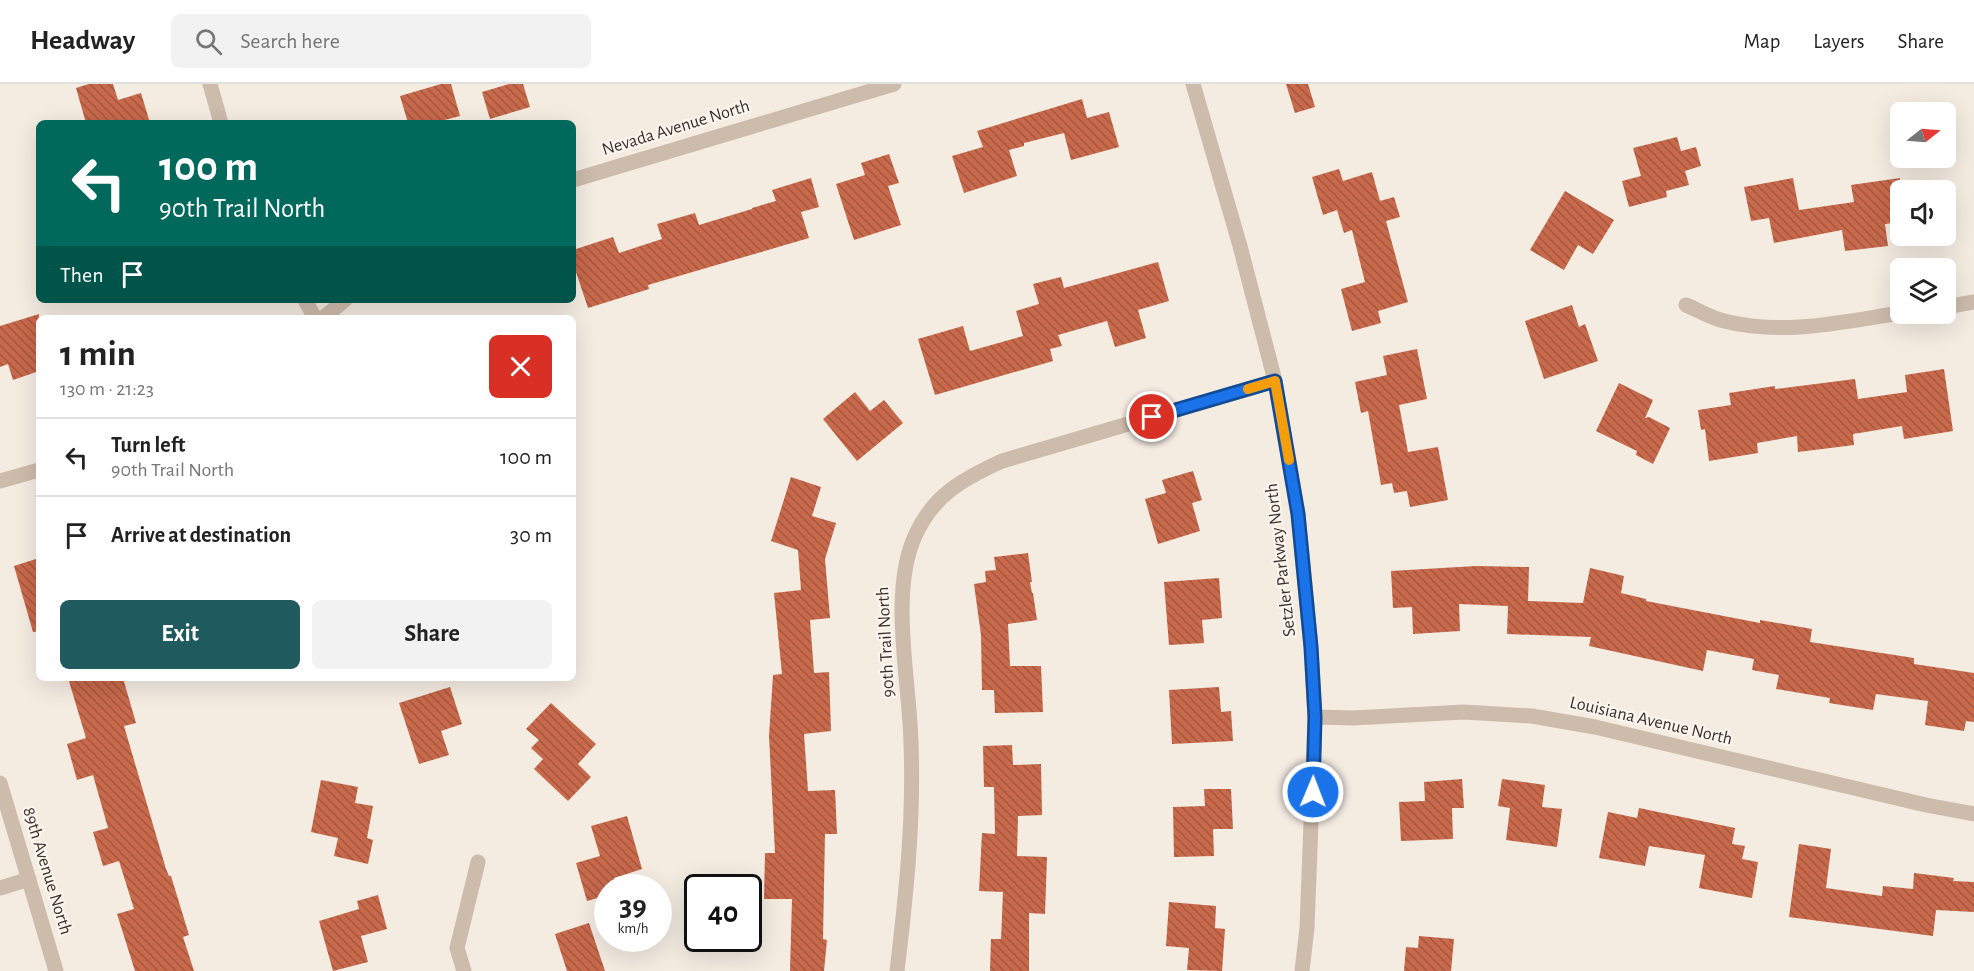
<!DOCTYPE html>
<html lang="en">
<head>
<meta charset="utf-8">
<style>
	body { margin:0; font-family:"Alegreya Sans",sans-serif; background:#f2f2f2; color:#222; height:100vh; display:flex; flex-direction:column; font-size:22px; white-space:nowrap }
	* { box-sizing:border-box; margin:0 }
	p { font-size:20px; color:#767676 }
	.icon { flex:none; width:33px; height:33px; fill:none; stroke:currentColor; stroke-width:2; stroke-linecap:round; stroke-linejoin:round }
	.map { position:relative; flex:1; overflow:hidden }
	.drawer { position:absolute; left:36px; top:231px; width:540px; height:366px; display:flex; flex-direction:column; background:#fff; border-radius:9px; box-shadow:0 6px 24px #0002 }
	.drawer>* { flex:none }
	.banner { position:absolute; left:36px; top:36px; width:540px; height:183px; border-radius:9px; box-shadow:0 6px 24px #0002; background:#00695c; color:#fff; overflow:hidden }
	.needle { width:39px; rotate:73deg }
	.controls { position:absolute; left:1890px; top:18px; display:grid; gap:12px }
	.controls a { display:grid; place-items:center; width:66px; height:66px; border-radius:9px; background:#fff; box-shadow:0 6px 24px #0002; font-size:30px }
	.speed { position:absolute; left:594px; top:790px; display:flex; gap:12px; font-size:30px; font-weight:700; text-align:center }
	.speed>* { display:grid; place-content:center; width:78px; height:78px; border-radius:50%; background:#fff; box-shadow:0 6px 24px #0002; line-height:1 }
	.speed small { font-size:15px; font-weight:400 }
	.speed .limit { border:3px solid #111; border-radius:9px; background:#fff; color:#111 }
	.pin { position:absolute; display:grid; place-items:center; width:51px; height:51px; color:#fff; margin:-26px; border:3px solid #fff; border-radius:50%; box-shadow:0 2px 6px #0007 }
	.me { position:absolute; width:66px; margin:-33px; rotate:1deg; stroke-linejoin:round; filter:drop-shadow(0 0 4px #0008) }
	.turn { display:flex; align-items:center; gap:21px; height:126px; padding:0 24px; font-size:27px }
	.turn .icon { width:78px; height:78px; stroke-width:2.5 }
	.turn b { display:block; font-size:42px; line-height:51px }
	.then { display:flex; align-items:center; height:57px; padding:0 24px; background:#0003; gap:12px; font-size:22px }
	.round { display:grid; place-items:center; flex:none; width:63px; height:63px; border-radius:9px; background:#f2f2f2 }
	.summary { display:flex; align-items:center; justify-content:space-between; height:102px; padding:0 24px }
	h1 { font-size:36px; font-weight:700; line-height:45px }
	.primary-button { display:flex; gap:12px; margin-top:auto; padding:12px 24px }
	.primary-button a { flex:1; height:69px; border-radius:9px; background:#1f5a5e; color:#fff; font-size:24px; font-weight:700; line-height:69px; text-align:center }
	.primary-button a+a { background:#f2f2f2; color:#222 }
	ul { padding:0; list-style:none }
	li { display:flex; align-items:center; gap:18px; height:78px; padding:0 24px; border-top:2px solid #e0e0e0 }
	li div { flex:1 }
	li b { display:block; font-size:22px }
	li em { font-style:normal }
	header { display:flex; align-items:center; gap:36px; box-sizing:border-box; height:84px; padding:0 30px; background:#fff; border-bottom:2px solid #e0e0e0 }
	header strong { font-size:28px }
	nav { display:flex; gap:33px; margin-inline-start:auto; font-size:21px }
	.search { width:420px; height:54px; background:#f2f2f2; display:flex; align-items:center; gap:15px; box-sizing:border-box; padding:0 21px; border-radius:9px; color:#767676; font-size:22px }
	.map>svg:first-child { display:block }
	.building { fill:url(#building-back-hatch) }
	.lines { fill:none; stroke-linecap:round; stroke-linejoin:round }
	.minor { stroke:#cdbbac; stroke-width:15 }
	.route-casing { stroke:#114b97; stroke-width:15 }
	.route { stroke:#1a73e8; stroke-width:10 }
	.slow { stroke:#f59e0b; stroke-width:10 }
	.labels { text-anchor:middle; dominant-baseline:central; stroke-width:4.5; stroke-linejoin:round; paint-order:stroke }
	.street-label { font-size:18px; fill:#3b302b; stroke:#fbf5ee }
</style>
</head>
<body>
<header>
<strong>Headway</strong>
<div class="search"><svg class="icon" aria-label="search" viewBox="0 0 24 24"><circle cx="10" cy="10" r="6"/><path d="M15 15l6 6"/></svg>Search here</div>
<nav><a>Map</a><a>Layers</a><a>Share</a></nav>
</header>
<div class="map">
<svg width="1974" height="887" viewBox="0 0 1974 887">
	<defs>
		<pattern id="building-back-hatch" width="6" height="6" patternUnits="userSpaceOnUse" patternTransform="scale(1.5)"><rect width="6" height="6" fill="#c8694b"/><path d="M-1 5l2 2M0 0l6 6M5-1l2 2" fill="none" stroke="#a4573f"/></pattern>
	</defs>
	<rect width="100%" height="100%" fill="#f4ebe1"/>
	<!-- building -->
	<path class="building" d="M89,0h24l5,16 23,-7 9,30h-64l-10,-35z
		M441,0h10l9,32 -27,7h-25l-8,-27z
		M509,0h14l7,23 -40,12 -8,-27z
		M1286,0h22l7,23 -20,6z
		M1082,15l5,19 22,-6 10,35 -48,13 -7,-27 -40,10v3l-15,4 8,26 -53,17 -12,-37 31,-9 -6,-16z
		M1677,53l4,14 15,-4 5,19 -16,5 4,14 -23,6 1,6 -38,10 -7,-26 19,-5 -8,-28z
		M889,70l10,29 -11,3 13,39 -47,15 -18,-56 29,-9 -4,-12z
		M1339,85l4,12 29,-9 8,29 14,-4 6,20 -14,4 22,81 -30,9 3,12 -29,8 -11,-42 24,-7 -13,-52 -8,3 -7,-23 -14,5 -11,-38z
		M811,94l8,29 -18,5 8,26 -161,47 1,4 -61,19 -15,-45v-13l40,-13 6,16 43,-14 -5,-15 38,-11 4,12 53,-16v-1l24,-7 -4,-11z
		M1793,94l6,32 55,-8 -3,-17 49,-7v44l-15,2 3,22 -43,5 -3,-21 -68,13 -5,-25 -18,3 -7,-34z
		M1565,107l49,29 -21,34 -15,-9 -14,25 -34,-20z
		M1158,178l11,39 -31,9 8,28 -31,9 -8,-26 -49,14 4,11 -12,3 3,12 -118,34 -17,-56 45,-13 7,25 53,-15 -7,-25 23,-7 -6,-20 28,-7 3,11z
		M1572,221l7,22 6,-3 13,37 -54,18 -19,-58z
		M39,230v57l-26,9 -5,-16 -8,3v-41z
		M1417,265l10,50 -28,6 9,47 30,-5 10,53 -38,7 -3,-16 -13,2 -2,-10 -11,2 -13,-74 -7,2 -6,-31 32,-7 -4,-19z
		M1944,285l9,62 -49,8 -2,-13 -49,8 1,11 -56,7 -1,-16 -40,7 1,10 -49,8 -4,-32 -4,1 -3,-20 33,-5 -2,-12 46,-7v3l80,-10 3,20 49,-7 -2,-17z
		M1619,299l34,17 -8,18 4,-1 21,11 -17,36 -17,-9 1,-4 -41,-20z
		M855,308l15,19 14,-11 19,23 -46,38 -34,-42z
		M1193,387l9,29 -10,3 8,28 -42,13 -13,-45 21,-6 -4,-13z
		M791,393l30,10 -9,29 24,7 -11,36 5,59 -20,2 4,53 15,-1 2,59 -27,3 4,57 27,-1 2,44h-12l-2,105 4,1 -3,31h-34l2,-72h-28l1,-46h10l-6,-117 4,-61 9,-1 -8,-81 27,-3 -3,-40 -27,-9z
		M1028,469l4,29h-2l2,11h1l4,27 -29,4 2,42h31l2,46 -48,1 -1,-23h-12l-1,-55 -7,-51 12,-2 -1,-11 11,-1 -2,-13z
		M39,474v73l-6,1 -19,-66z
		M1476,482l53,1 -1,34 55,2 7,-35 34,8 -3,17 25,6v2l114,22v-3l52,9 -2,13 104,16v6l60,9v49l-8,-1 -2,10 -39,-6 3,-24 -52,-7 -3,16 -44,-7 1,-5 -54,-9 3,-14 -27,-5 2,-11 -47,-9 -4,21 -114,-25 2,-9 -84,-3 1,-28 -49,-2 1,27 -47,3 -1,-27 -19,1 -2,-37z
		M1219,494l3,40 -20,2 2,23 -35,2 -5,-63z
		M68,594h55l13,45 -12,3 42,143 3,7h2l18,59 -6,2 11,34h-59l-18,-57 17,-5 -15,-48 -16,5 -10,-34 15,-4 -15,-53 -16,5 -10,-36 19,-6z
		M450,603l12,37 -21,7 8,24 -30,9 -20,-61z
		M1219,603l2,25 10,-1 2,30 -61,3 -3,-54z
		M551,619l45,41 -18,20 13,13 -23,24 -34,-32 9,-10 -12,-11 8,-8 -13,-11z
		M1012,661l1,20 28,-1 1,51 -24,1 -1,40 30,1 -2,57 -16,-1v58h-39l1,-32h10l2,-47 -24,-1 3,-58 13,1 -1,-47h-10l-1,-41z
		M1462,695l2,29h-12l1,31 -52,2 -2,-39 26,-1 -1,-19z
		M1502,695l43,6 -3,22 20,2 -5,38 -51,-7 4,-32 -12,-2z
		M321,696l37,7 -3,16 18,3 -6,32 6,2 -5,24 -34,-8 4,-18 -27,-6z
		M1204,705h27l2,40h-20l1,27 -40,1 -1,-50 32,-1z
		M1639,724l96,20 -3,16 13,2 -3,13 16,3 -6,36 -53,-10 6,-33 -56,-9 -4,20 -46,-8 9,-46 29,6z
		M627,732l15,53 -28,9 2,10h-8v7l-21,6 -11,-38 24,-7 -9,-30z
		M1799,760l32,5 -5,39 56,8 1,-10 30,3 1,-16 40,5 -1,3 21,1v30l-38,-2 -3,26 -144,-19z
		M378,811l9,34 -26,7 7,26 -35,9 -14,-50 40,-12 -2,-8z
		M1169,818l47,4 -1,22 10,1 -3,42 -35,-1 2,-22 -23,-2z
		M589,839l16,48h-38l-12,-37z
		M1419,852l35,3 -3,32h-47l2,-24 12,1z"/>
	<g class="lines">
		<!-- minor -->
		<path class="minor" d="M210,0l11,39
			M1193,0l47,162 35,135 23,133 13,133 4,70 -8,211 -5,43
			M573,96l321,-96
			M305,216l10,18
			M1686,221c12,5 25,13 38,16 59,15 118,1 176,-8
			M1946,223l28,-5
			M323,234l22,-18
			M0,397l39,-11
			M1315,633l38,1 111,-6 68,4 63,11 331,78 48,9
			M0,699l56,188
			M0,804l29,-9
			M464,887l-7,-23 21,-86
			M897,887c9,-75 17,-151 14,-227 -1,-62 -22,-151 4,-208 18,-41 48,-57 87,-75l273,-80"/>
	</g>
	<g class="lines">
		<defs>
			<path id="route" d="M1152,333l123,-36 23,133 13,133 4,70 -2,75"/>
		</defs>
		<!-- route casing -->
		<use href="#route" class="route-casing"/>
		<!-- route -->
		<use href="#route" class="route"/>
		<!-- slow -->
		<path class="slow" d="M1248,305l27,-8 14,79"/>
	</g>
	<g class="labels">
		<!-- street labels -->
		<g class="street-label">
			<text transform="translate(676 44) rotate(-17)">Nevada Avenue North</text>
			<text transform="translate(1281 476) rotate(-97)">Setzler Parkway North</text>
			<text transform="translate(886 558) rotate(-93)">90th Trail North</text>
			<text transform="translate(1651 637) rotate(13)">Louisiana Avenue North</text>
			<text transform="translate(47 787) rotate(73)">89th Avenue North</text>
		</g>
	</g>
</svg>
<div class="controls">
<a><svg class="needle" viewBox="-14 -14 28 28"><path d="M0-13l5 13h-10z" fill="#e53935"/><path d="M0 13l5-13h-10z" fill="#767676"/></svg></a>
<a><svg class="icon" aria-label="sound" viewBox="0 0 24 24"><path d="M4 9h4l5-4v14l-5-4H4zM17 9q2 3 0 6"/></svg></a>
<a><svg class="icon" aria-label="layers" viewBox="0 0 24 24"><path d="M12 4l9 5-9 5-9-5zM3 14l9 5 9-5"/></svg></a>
</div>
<div class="speed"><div>39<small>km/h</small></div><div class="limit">40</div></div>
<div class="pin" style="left:1152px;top:333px;background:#d93025"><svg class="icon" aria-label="arrive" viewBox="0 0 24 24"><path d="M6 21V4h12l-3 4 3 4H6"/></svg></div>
<svg class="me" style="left:1313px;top:708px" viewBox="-20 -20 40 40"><circle r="17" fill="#1a73e8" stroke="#fff" stroke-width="3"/><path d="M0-11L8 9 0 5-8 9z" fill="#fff"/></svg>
<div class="banner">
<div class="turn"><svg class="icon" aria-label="left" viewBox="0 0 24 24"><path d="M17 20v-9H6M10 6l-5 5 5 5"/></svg><div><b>100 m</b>90th Trail North</div></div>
<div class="then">Then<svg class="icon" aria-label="arrive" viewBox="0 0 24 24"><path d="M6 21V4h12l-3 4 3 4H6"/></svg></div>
</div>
<section class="drawer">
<div class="summary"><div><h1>1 min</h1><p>130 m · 21:23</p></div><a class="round" style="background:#d93025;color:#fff"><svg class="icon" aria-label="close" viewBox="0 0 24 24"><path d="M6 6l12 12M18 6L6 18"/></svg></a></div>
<ul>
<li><svg class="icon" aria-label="left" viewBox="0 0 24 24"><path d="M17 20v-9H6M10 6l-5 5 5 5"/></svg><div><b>Turn left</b><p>90th Trail North</p></div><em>100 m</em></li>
<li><svg class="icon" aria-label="arrive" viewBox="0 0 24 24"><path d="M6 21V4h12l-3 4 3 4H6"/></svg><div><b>Arrive at destination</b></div><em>30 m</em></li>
</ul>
<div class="primary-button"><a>Exit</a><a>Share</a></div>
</section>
</div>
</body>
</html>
